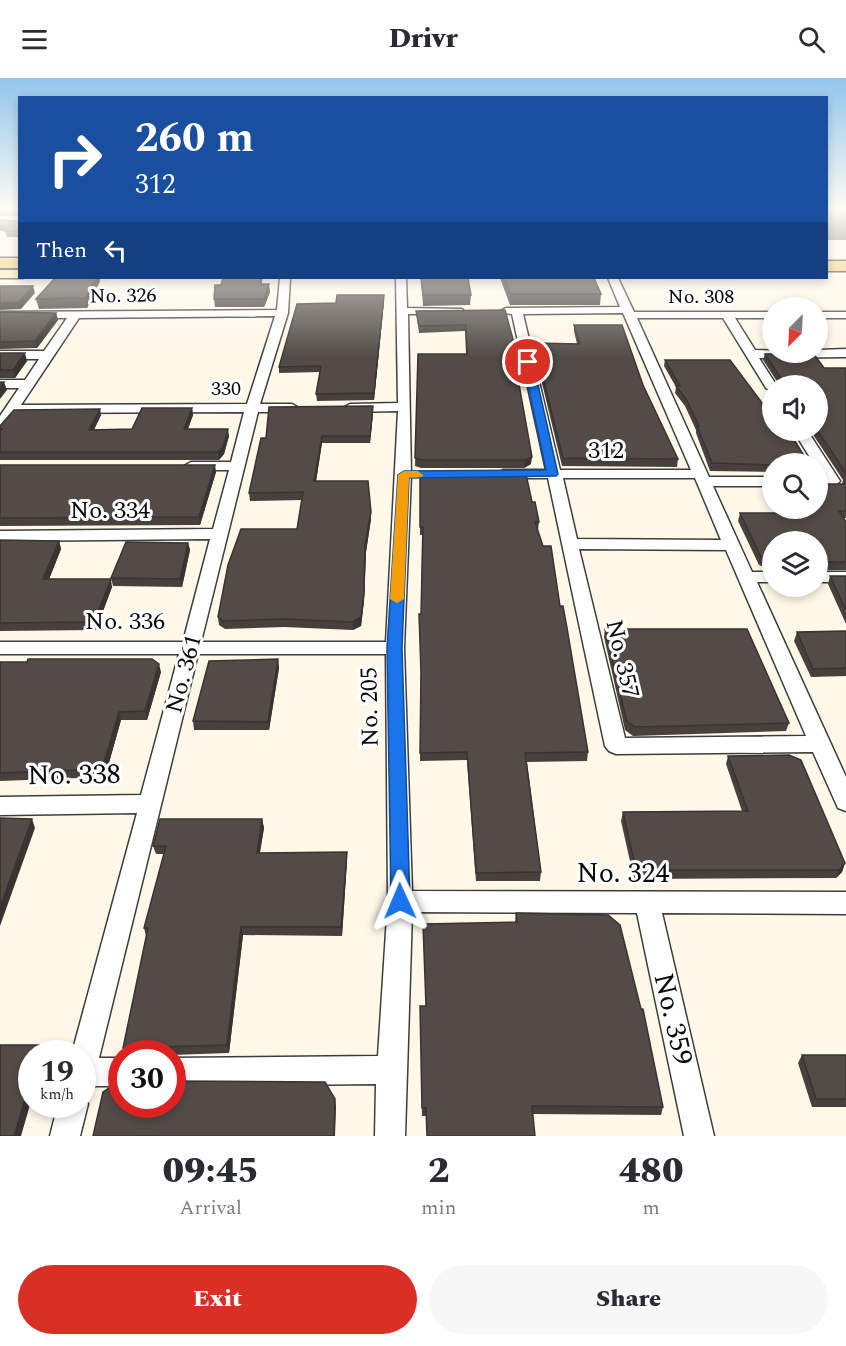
<!DOCTYPE html>
<html lang="en">
<head>
<meta charset="utf-8">
<style>
	body { margin:0; font-family:Spectral,serif; background:#f7f7f7; color:#2b2b33; height:100vh; display:flex; flex-direction:column; font-size:22px; white-space:nowrap }
	* { box-sizing:border-box; margin:0 }
	p { font-size:20px; color:#7c7c81 }
	.icon { flex:none; width:33px; height:33px; fill:none; stroke:currentColor; stroke-width:2; stroke-linecap:round; stroke-linejoin:round }
	.map { position:relative; height:1058px; overflow:hidden }
	.drawer { display:flex; flex-direction:column; background:#fff; flex:1 }
	.drawer>* { flex:none }
	.top-card { position:absolute; left:18px; top:18px; width:810px; height:183px; border-radius:0px; box-shadow:0 3px 9px #0003; background:#1a4fa0; color:#fff; overflow:hidden }
	.needle { width:39px; rotate:204deg }
	.tools { position:absolute; left:762px; top:219px; display:grid; gap:12px }
	.tools a { display:grid; place-items:center; width:66px; height:66px; border-radius:50%; background:#fff; box-shadow:0 3px 9px #0003; font-size:30px }
	.speed { position:absolute; left:18px; top:962px; display:flex; gap:12px; font-size:30px; font-weight:700; text-align:center }
	.speed>* { display:grid; place-content:center; width:78px; height:78px; border-radius:50%; background:#fff; box-shadow:0 3px 9px #0003; line-height:1 }
	.speed small { font-size:15px; font-weight:400 }
	.speed .limit { border:9px solid #d22; background:#fff; color:#111 }
	.pin { position:absolute; display:grid; place-items:center; width:51px; height:51px; color:#fff; margin:-26px; border:3px solid #fff; border-radius:50%; box-shadow:0 2px 6px #0007 }
	.me { position:absolute; width:66px; margin:-33px; rotate:359deg; stroke-linejoin:round; filter:drop-shadow(0 0 4px #0008) }
	.turn { display:flex; align-items:center; gap:21px; height:126px; padding:0 18px; font-size:27px }
	.turn .icon { width:78px; height:78px; stroke-width:2.5 }
	.turn b { display:block; font-size:42px; line-height:51px }
	.then { display:flex; align-items:center; height:57px; padding:0 18px; background:#0003; gap:12px; font-size:22px }
	.eta { display:flex; justify-content:space-evenly; align-items:center; height:102px; text-align:center }
	.eta b { font-size:36px; font-weight:800; line-height:42px }
	.action { display:flex; gap:12px; margin-top:auto; padding:12px 18px }
	.action a { flex:1; height:69px; border-radius:36px; background:#d93025; color:#fff; font-size:24px; font-weight:800; line-height:69px; text-align:center }
	.action a+a { background:#f7f7f7; color:#2b2b33 }
	header { display:flex; justify-content:space-between; align-items:center; height:78px; padding:0 18px; background:#fff; font-size:27px; font-weight:800 }
	.map>svg:first-child { display:block }
	.lines { fill:none; stroke-linecap:round; stroke-linejoin:round }
	.minor-casing { stroke:#3d3d3d; stroke-width:3 }
	.secondary-casing { stroke:#2c2c2c; stroke-width:3 }
	.primary-casing { stroke:#1b1b1b; stroke-width:3 }
	.minor { fill:#fff; fill-rule:evenodd }
	.secondary { fill:#faeba7; fill-rule:evenodd }
	.primary { fill:#f0c466; fill-rule:evenodd }
	.wall { fill:#47403d }
	.shaded-wall { fill:#393432 }
	.building { fill:#524b47; stroke:#393432; stroke-width:1.5 }
	.route { fill:#1a73e8; stroke:#114b97; stroke-width:1.5 }
	.slow { fill:#f59e0b }
	.labels { text-anchor:middle; dominant-baseline:central; stroke-width:6; stroke-linejoin:round; paint-order:stroke }
	.far-street-label { font-size:20px; fill:#0a0a0a; stroke:#fff }
	.street-label { font-size:24px; fill:#0a0a0a; stroke:#fff }
	.near-street-label { font-size:28px; fill:#0a0a0a; stroke:#fff }
</style>
</head>
<body>
<header><svg class="icon" aria-label="menu" viewBox="0 0 24 24"><path d="M4 6h16M4 12h16M4 18h16"/></svg>Drivr<svg class="icon" aria-label="search" viewBox="0 0 24 24"><circle cx="10" cy="10" r="6"/><path d="M15 15l6 6"/></svg></header>
<div class="map">
<svg width="846" height="1058" viewBox="0 0 846 1058">
	<rect width="100%" height="100%" fill="#fef8e8"/>
	<g class="lines">
		<defs>
			<path id="minor" d="M280,200h10l-2,35 -28,91h32l7,4 -7,4h-34l-57,230h185l12,-231 -48,1 -7,-4 7,-4 48,-1 -2,-125h10l1,30 55,1 2,2 -6,3h-50l3,161 -7,173 8,243 434,1v22l-184,-1 52,223h-30l-47,-223 -225,-1 -7,224h-30l1,-52 -204,2v-28l206,-2 10,-155 -2,-247h-188l-99,404h23v28h-40v-33h-10l65,-240 -137,2v-18l141,-2 38,-141h-179v-12h183l27,-103 -210,2v-10l213,-2 16,-59h-38l-7,-4 7,-4h40l13,-50 -228,1 -11,16 -5,1v-14l19,-28h-19v-8h25l14,-21h-39v-8h44l23,-33h-67v-6l277,-2zM275,238l-28,88 -226,1 58,-87z
				M608,200h10l16,34h138v6h-37l20,32 63,2v-2l28,-1v8l-87,1 18,28h-5v6l-6,-4 -43,-70h-86l72,159h63v9h-59l39,86h20v10h-15l89,195v34l-8,-3 -25,-56 -197,2 -7,-3 -4,-5 -57,-268h-45l-7,-4 7,-4h43l-34,-156 -10,-1 -2,-2 6,-3 114,-1zM623,235l68,157h-131l-37,-156zM563,400h132l26,62 -144,-1zM579,471l147,1 80,186 -181,2z
				M818,234h28v6h-28z
				M793,352h14l33,51 -3,3h-10l-9,-14v-6h-4z
				M818,494h28v10h-28z
				M82,1015l6,11 -8,32h-30l8,-32h24z"/>
			<path id="secondary" d="M0,192h20v8h3h-23z"/>
			<path id="primary" d="M0,180h20v10h-20z
				M826,183h20v10h-20z"/>
		</defs>
		<!-- minor casing -->
		<use href="#minor" class="minor-casing"/>
		<!-- secondary casing -->
		<use href="#secondary" class="secondary-casing"/>
		<!-- primary casing -->
		<use href="#primary" class="primary-casing"/>
		<!-- minor -->
		<use href="#minor" class="minor"/>
		<!-- secondary -->
		<use href="#secondary" class="secondary"/>
		<!-- primary -->
		<use href="#primary" class="primary"/>
	</g>
	<!-- wall -->
	<path class="wall" d="M0,131h20v7h-20z
		M826,134h20v28h-20z
		M20,140v19h-13l-2,-6h-5v-11l19,1z
		M421,200h47l3,17 -1,10 -47,1z
		M500,200h94l7,16 -1,11h-90z
		M100,203l-13,27 -48,1 -3,-10z
		M263,206l7,8 -6,15h-49l-1,-8 7,-14z
		M384,223l-10,99 -57,1 -1,-7 4,-22 -41,1v-6z
		M505,232l9,33 11,30 -1,7h-6l13,84 -7,4h-103l-6,-2 3,-112h48l-1,-23 -46,2 -3,-22z
		M0,234l56,1 2,7 -21,28 -37,1z
		M574,247l69,60 35,74 -1,8 -115,-1 -28,-116v-7l43,1 -3,-13z
		M0,275l27,8 -12,17h-15z
		M765,276l59,14h22v150h-2l2,4v48h-28v-28h-46v27h-3l-10,-4 -21,-44 2,-8h60l-3,-5h21l24,-24 1,-4 -33,-50h8v-44h-38l-17,-26z
		M665,282l107,104v8l-62,-1 -14,-38v-3l-11,-24 -10,-13 1,-6 -12,-21z
		M192,330l1,7 -5,14 41,7 -5,18 -5,6h-219v-34l101,-11 -7,15 38,-1z
		M373,335l-3,30h-48l-6,38 55,38 -5,33 -2,49 -3,25 -8,4 -69,-3 -59,2 -6,-4 -1,-8 79,-88 5,-29 -52,1 -1,-8 17,-55z
		M0,387l216,7 -16,53 -200,1z
		M420,396l112,28 7,20 -1,8 22,76 28,146 -1,9 -60,1 14,110 -1,9h-64l-9,-121 -47,1 2,-226h-2z
		M0,462l59,1 2,8 -12,30 63,8 -16,43 -96,1z
		M188,465l2,7 -8,37 -69,-1 -2,-8z
		M830,498h16v48l-18,-40z
		M605,551l184,94 -3,8 -153,5 -8,-6 -21,-93z
		M846,553v45l-35,1 -17,-36 3,-9z
		M278,581l1,9 -10,62h-75l-1,-9z
		M0,584l161,10 -14,48h-26l-16,57 -105,4z
		M728,678l117,107 -3,9 -6,6 -202,1 -13,-58 2,-9 119,-1 -16,-47z
		M262,741l2,9 -4,25 87,-1v9l-5,75 -99,-1 -14,118 -57,2v-2h-47l-2,-5 23,-112 -2,-8 20,-74h-8l-3,-8z
		M516,835l147,194 -2,8 -128,-1 -111,2 -2,-110h6l89,-84z
		M802,977h44v52h-34l-14,-44z"/>
	<!-- shaded-wall -->
	<path class="shaded-wall" d="M96,200h4v3l-13,27 -2,-10z
		M269,206l1,8 -6,15v-8z
		M33,208l2,7 -14,16 -21,1v-7z
		M384,217v6l-10,99v-7z
		M56,235l2,7 -21,28 -2,-7z
		M25,275l2,8 -12,17 -2,-8z
		M4,304l3,8 -7,9v-11z
		M373,328v7l-3,30v-7z
		M192,330l1,7 -8,21 -1,-7z
		M100,331l1,6 -11,22 -1,-7z
		M228,351l1,7 -5,18 -5,6 -1,-8z
		M322,358v7l-7,45 -1,-7z
		M532,379l-1,7 -7,4 1,-8z
		M215,387l1,7 -16,53 -1,-8z
		M371,434v7l-5,33 -2,49 -3,25 -8,4v-8z
		M59,463l2,8 -15,38 -3,-8z
		M188,465l2,7 -8,37 -2,-8z
		M111,501l1,8 -16,43 -2,-8z
		M278,581l1,9 -10,62 -1,-8z
		M159,586l2,8 -14,48 -2,-9z
		M119,634l2,8 -16,57 -3,-8z
		M32,741l3,9 -35,98v-19z
		M262,741l2,9 -6,33 -1,-8z
		M347,774v9l-5,75 -1,-9z
		M845,785l-3,9 -6,6 3,-8z
		M241,849l2,8 -14,118 -2,-8z
		M41,967l3,8h-6z
		M32,998v22l-11,38h-7z
		M335,1021l1,8 -1,29h-1z"/>
	<!-- building -->
	<path class="building" d="M0,131h20v2l-1,-1h-19z
		M826,134h20v17h-20z
		M20,140v13h-15l6,-6 -11,1v-6l19,1z
		M55,200h41l-11,20 -49,1z
		M223,200h39l-1,6h8l-5,15h-50l1,-14h6z
		M421,200h47l3,17h-48z
		M504,200h90l7,16h-90z
		M0,208h33l-14,16 -19,1z
		M337,217h47l-10,98 -58,1 5,-28 -42,1 18,-63 39,-1z
		M505,232l9,33h4l7,30h-8l15,84 -7,3h-104l-6,-2 3,-104h49l-1,-29 -47,1 -3,-15z
		M0,234l56,1 -21,28 -35,1z
		M574,247h48l21,60 35,74 -115,-1 -29,-115 46,1z
		M0,275h25l-12,17h-13z
		M813,275l11,15h22v105l-29,-43 1,-44h-32l-21,-32z
		M665,282h65l41,55h1v15h16l20,32 -4,2h-32v1l-60,-2 -15,-37h2l-13,-27 -10,-13h4z
		M0,304h4l-4,6z
		M373,328l-3,30h-48l-8,45h54l3,31 -6,32 -1,49 -3,24 -8,5 -70,-3 -60,2 -5,-4 10,-52 13,-36h56l6,-37 -54,1 12,-55h5l3,-31z
		M142,330h50l-8,21h44l-5,18 -5,5h-218v-21l2,-2h-2v-3l14,-16 86,-1 -11,21 43,-1z
		M0,387h215l-16,52 -199,1z
		M420,396h106l6,28h3l4,20h-4l8,24h8l9,60h3l4,22 21,124 -63,1 16,119 -65,1 -9,-121 -47,1 1,-81 -2,-58h2l2,-87h-3z
		M818,406h28v27h-7l7,11v40h-28v-20h-46v20l-11,-5 -21,-44h66l-2,-5h14z
		M0,462l59,1 -16,38h68l-17,43 -94,1z
		M126,464l62,1 -8,36 -69,-1z
		M830,498h16v34z
		M605,551h142l42,94 -154,4 -8,-5z
		M846,553v37l-33,1 -16,-37z
		M28,581h124l7,5 -14,47 -26,1 -17,57 -102,4v-111h27z
		M278,581l-10,63 -75,-1 16,-60z
		M789,677l12,5 44,103 -6,7h-203l-13,-58 125,-1 -20,-55z
		M0,740l32,1 -32,88z
		M160,741h102l-5,34 90,-1 -6,75h-100l-14,118 -104,3 25,-120h-4l22,-82h-13z
		M516,835l92,2 12,10 21,84h2l20,98 -131,-1 3,30h-108l-1,-28h-4l-2,-102h6l-3,-82 94,-2z
		M0,967h41l-3,8h-6v23l-18,60h-14z
		M802,977h44v44h-30z
		M120,1003h2v23h50v-23l153,1 10,17 -1,37h-241l10,-44z"/>
	<!-- sky -->
	<linearGradient id="sky" x2="0" y2="1"><stop stop-color="#91c5ec"/><stop offset="0.47" stop-color="#fffcf5"/><stop offset="1" stop-color="#fffcf5" stop-opacity="0"/></linearGradient>
	<rect width="846" height="279" fill="url(#sky)"/>
	<!-- route -->
	<path class="route" d="M528,281l5,3 25,112 -2,2 -147,2 -7,170 8,253 -3,6 -7,2 -6,-2 -3,-6 -4,-253 11,-173 6,-4 142,-1 -23,-108z"/>
	<!-- slow -->
	<path class="slow" d="M404,393h14l5,4 -1,2 -13,1 -5,121 -7,4 -7,-4 8,-124z"/>
	<g class="labels">
		<!-- far-street labels -->
		<g class="far-street-label">
			<text transform="translate(123 218) rotate(-1)">No. 326</text>
			<text x="701" y="219">No. 308</text>
			<text x="226" y="311">330</text>
		</g>
		<!-- street labels -->
		<g class="street-label">
			<text x="606" y="373">312</text>
			<text x="110" y="433">No. 334</text>
			<text x="125" y="544">No. 336</text>
			<text transform="translate(622 581) rotate(77)">No. 357</text>
			<text transform="translate(184 596) rotate(-75)">No. 361</text>
			<text transform="translate(370 629) rotate(-91)">No. 205</text>
		</g>
		<!-- near-street labels -->
		<g class="near-street-label">
			<text transform="translate(74 697) rotate(-1)">No. 338</text>
			<text x="623" y="795">No. 324</text>
			<text transform="translate(673 941) rotate(77)">No. 359</text>
		</g>
	</g>
</svg>
<div class="tools">
<a><svg class="needle" viewBox="-14 -14 28 28"><path d="M0-13l5 13h-10z" fill="#e53935"/><path d="M0 13l5-13h-10z" fill="#7c7c81"/></svg></a>
<a><svg class="icon" aria-label="sound" viewBox="0 0 24 24"><path d="M4 9h4l5-4v14l-5-4H4zM17 9q2 3 0 6"/></svg></a>
<a><svg class="icon" aria-label="search" viewBox="0 0 24 24"><circle cx="10" cy="10" r="6"/><path d="M15 15l6 6"/></svg></a>
<a><svg class="icon" aria-label="layers" viewBox="0 0 24 24"><path d="M12 4l9 5-9 5-9-5zM3 14l9 5 9-5"/></svg></a>
</div>
<div class="speed"><div>19<small>km/h</small></div><div class="limit">30</div></div>
<div class="pin" style="left:528px;top:284px;background:#d93025"><svg class="icon" aria-label="arrive" viewBox="0 0 24 24"><path d="M6 21V4h12l-3 4 3 4H6"/></svg></div>
<svg class="me" style="left:400px;top:823px" viewBox="-20 -20 40 40"><path d="M0-17L14 15 0 8-14 15z" fill="#1a73e8" stroke="#fff" stroke-width="4"/></svg>
<div class="top-card">
<div class="turn"><svg class="icon" aria-label="right" viewBox="0 0 24 24"><path d="M7 20v-9h11M14 6l5 5-5 5"/></svg><div><b>260 m</b>312</div></div>
<div class="then">Then<svg class="icon" aria-label="left" viewBox="0 0 24 24"><path d="M17 20v-9H6M10 6l-5 5 5 5"/></svg></div>
</div>
</div>
<section class="drawer">
<div class="eta">
<div><b>09:45</b><p>Arrival</p></div>
<div><b>2</b><p>min</p></div>
<div><b>480</b><p>m</p></div>
</div>
<div class="action"><a>Exit</a><a>Share</a></div>
</section>
</body>
</html>
